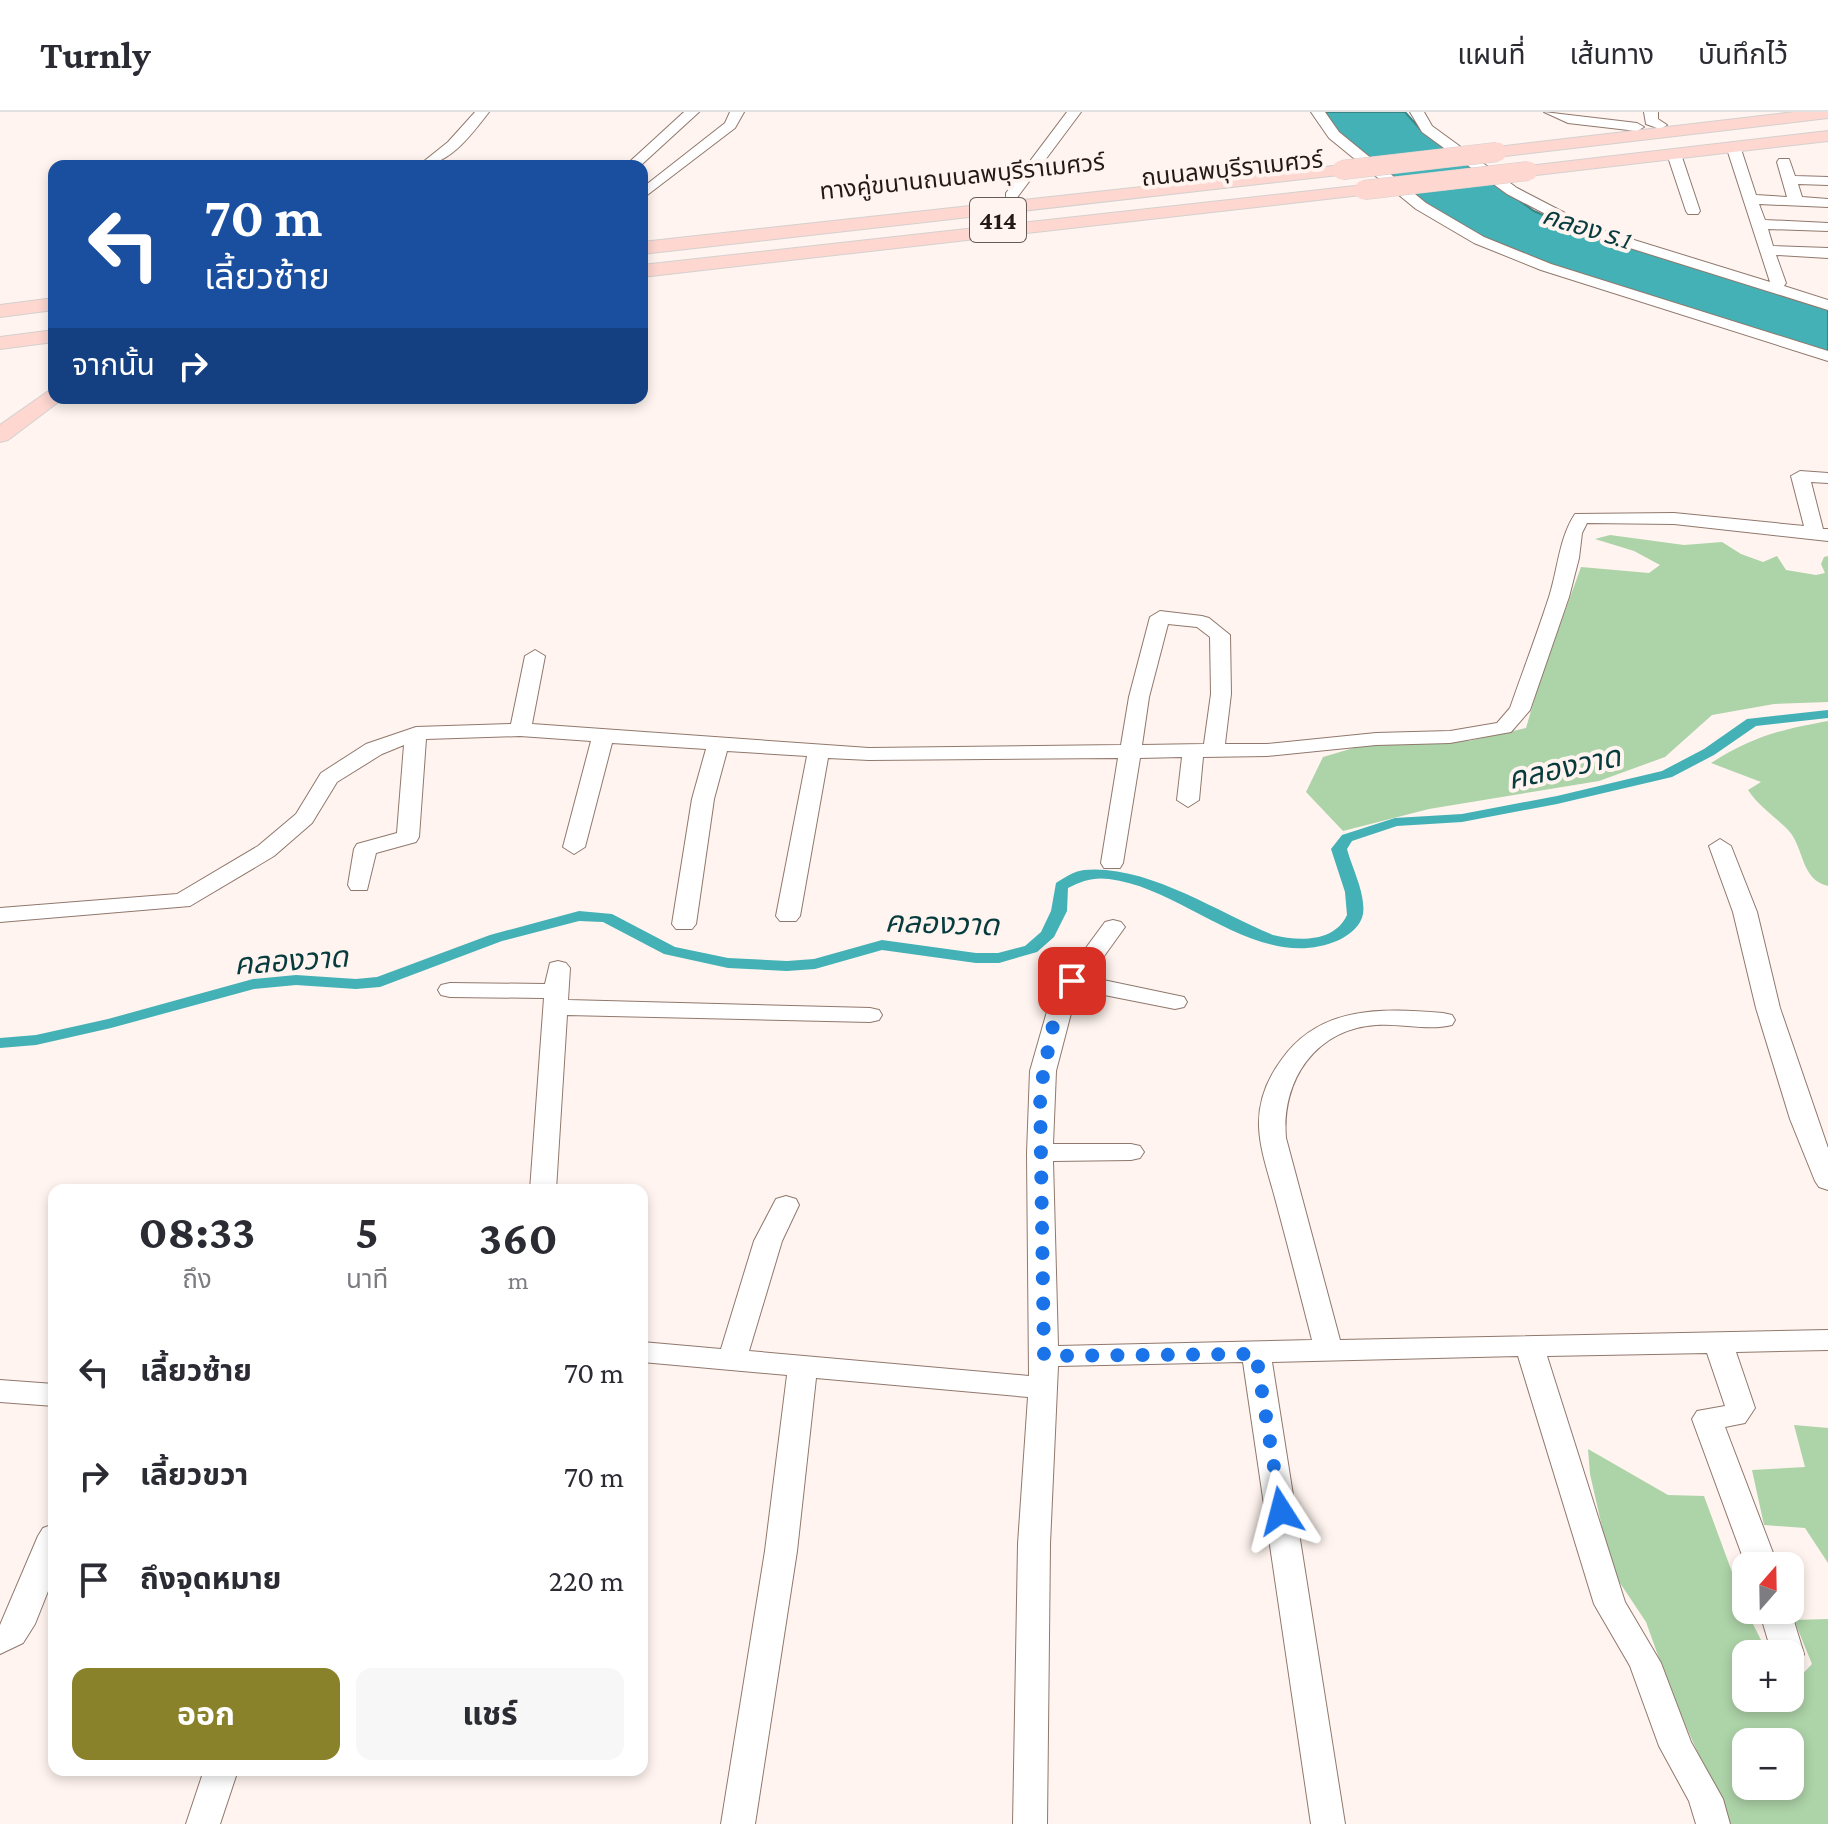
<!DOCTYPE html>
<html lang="th">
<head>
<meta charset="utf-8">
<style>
	body { margin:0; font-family:"Crimson Pro","Noto Sans Thai",serif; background:#f7f7f7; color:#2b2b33; height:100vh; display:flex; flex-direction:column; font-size:30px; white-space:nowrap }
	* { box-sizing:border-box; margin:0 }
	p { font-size:26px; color:#7c7c81 }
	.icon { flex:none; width:44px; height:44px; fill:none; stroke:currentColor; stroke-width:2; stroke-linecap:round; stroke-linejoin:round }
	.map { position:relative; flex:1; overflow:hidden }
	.details { position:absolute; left:48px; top:1072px; width:600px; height:592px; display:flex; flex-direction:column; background:#fff; border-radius:16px; box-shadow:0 4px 12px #0003 }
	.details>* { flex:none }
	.top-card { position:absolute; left:48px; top:48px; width:600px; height:244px; border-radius:16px; box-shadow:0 4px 12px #0003; background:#1a4fa0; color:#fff; overflow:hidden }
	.needle { width:52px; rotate:20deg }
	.buttons { position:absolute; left:1732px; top:1440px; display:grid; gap:16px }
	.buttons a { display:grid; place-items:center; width:72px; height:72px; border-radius:16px; background:#fff; box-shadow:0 4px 12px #0003; font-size:40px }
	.pin { position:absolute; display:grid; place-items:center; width:68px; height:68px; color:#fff; margin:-34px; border-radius:16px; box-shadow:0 4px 12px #0006 }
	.me { position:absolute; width:88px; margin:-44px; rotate:351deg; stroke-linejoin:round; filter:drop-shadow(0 0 6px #0008) }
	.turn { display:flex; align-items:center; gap:28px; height:168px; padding:0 24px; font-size:36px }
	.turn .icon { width:104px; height:104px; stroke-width:2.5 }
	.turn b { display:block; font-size:56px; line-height:68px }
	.then { display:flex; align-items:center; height:76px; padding:0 24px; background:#0003; gap:16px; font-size:30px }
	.eta { display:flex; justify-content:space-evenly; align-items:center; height:136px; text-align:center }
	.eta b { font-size:48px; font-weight:700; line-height:56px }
	.button { display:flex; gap:16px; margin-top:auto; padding:16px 24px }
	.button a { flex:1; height:92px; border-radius:16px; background:#8a822a; color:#fff; font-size:32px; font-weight:700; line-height:92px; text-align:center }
	.button a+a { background:#f7f7f7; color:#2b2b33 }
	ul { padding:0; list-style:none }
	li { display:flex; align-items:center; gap:24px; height:104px; padding:0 24px }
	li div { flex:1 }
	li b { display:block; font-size:30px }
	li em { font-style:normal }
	header { display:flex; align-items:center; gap:48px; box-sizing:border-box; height:112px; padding:0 40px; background:#fff; border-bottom:2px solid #e1e1e2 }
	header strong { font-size:38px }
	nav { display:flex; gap:44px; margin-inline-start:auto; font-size:28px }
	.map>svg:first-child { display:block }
	.green { fill:#add3a8; fill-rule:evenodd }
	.water { fill:#43b1b5; stroke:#398485; stroke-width:2 }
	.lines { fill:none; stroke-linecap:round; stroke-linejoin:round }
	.canal { fill:#43b1b5; fill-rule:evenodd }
	.minor-casing { stroke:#90786d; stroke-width:2 }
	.major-casing { stroke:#d3d1d0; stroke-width:2 }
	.minor { fill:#fff; fill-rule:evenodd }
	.major { fill:#fdd7d0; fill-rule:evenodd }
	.major-bridge-casing { stroke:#d3d1d0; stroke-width:20; stroke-linecap:butt }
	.major-bridge { stroke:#fdd7d0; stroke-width:19 }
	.route { stroke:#1a73e8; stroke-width:14; stroke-dasharray:0 25.2 }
	.labels { text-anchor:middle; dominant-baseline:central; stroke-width:8; stroke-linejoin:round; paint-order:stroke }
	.far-street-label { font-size:24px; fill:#231a15; stroke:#fff4ef }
	.shield { fill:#fff4ef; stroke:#655b56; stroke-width:2 }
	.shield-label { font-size:26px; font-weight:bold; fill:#231a15 }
	.far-water-label { font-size:26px; font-style:italic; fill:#073c3e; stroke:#fff4ef }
	.water-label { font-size:30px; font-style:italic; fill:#073c3e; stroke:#fff4ef }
</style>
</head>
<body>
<header>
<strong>Turnly</strong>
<nav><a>แผนที่</a><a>เส้นทาง</a><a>บันทึกไว้</a></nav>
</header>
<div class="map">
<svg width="1828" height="1712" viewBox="0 0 1828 1712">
	<rect width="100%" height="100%" fill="#fff4ef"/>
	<!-- green -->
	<path class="green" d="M1610,423l74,10 38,-3 19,12 22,8 14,-6 9,14 30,5 9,-2 -4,-9 3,-7 4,-1v146l-54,2 -62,11 -47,42 -66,24 -170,28 -86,22 -37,-39 17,-35 44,-13 102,-3 57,-13 14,-48 41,-113 68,6 11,-8 -26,-14 -39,-12z
		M1828,609v165c-27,-6 -24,-38 -39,-55 -14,-15 -30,-24 -41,-41l13,-8 -50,-19c43,-27 68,-33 117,-42z
		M1794,1313l34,3v135l-23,-35 -41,-3 -12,-55 53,-3z
		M1588,1337l80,46 36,1 42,114 22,44h-22v44h44v-11l22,-23 -18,-44 34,-1v205h-98l-56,-124 -28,-78 -34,-51 -22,-97zM1746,1630h44v44h-44z"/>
	<!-- water -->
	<path class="water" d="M1321,0h84l17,19 112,80 46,20 248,75v47l-283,-88 -63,-26 -56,-32 -90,-72z"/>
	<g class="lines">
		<!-- canal -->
		<path class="canal" d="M1828,598v8l-72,8 -42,29 -42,22 -115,27 -95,18 -65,4 -45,15 -5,8c5,19 19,45 16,65 -2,12 -14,21 -24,26 -80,35 -153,-52 -230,-61 -16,-2 -27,2 -41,9l-1,23 -13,26 -17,15 -38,11h-23l-94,-13 -67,19 -28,2 -59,-3 -64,-14 -61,-32 -24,-1 -77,20 -122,46 -24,2 -60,-4 -42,4 -143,39 -75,17 -36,3v-10l36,-3 72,-16 145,-40 43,-4 60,4 21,-2 113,-42 89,-24 33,3 63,33 53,11 59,3 27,-2 68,-19 94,13h22l27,-7 16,-14 10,-21 5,-28c8,-5 18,-12 28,-13 62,-6 133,42 189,65 25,6 61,8 74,-20l-2,-23 -14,-43 11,-14 53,-17 67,-4 95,-18 105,-25 42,-22 43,-30z"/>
		<defs>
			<path id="minor" d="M475,0h14c-18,23 -40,54 -71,54l30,-24z
				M684,0h15l-59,54h-15z
				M730,0h14l-9,16 -93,71v-11l83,-65z
				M1067,0h14l-65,87h-10v-6z
				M1311,0h14l14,20 87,71 58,34 67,27 277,87v10l-287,-91 -67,-27 -58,-34 -87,-71z
				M1410,0h14l8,14 85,62 75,39 178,55 -44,-136 7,-4 7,4 16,49 31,2 -10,-35 2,-3h10l6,17 33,1v8l-30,-1 4,13 26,2v8l-69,-3 6,16 63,3v8l-60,-2 5,17 55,2v10l-52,-3 10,28 -2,3 44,14v10l-246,-77 -75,-39 -85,-62z
				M1544,0l93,11 7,4 -7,4 -69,-8z
				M1644,0h14v7l9,6 -7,4 -14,-5z
				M1674,38l7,4 19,57 -2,3h-10l-2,-3 -19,-57z
				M1800,359l28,2v10l-17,-1 12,47h5v12l-154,-17 -87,-1 -5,10 -3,25 -10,39 -39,113 -19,22 -61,11 -74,2 -109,11 -64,1 -4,43 -11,7 -11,-7 5,-43 -42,1 -17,105 -3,5h-16l-3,-5 17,-105 -249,2 -41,-2 -28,158 -4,5h-16l-4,-5 31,-160 -80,-5 -13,48 -18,125 -4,5h-16l-4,-5 20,-125 14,-50 -94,-6 -27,104 -11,7 -11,-7 28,-106 -71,-5 -94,3 -7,98 -3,5 -40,11 -9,37h-16l-3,-5 6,-36 3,-5 40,-11 7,-88 -22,9 -45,28 -25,41 -38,33 -84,50 -190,16v-14l177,-14 81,-48 38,-32 25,-41 45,-29 50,-17 95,-3 14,-68 10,-6 10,6 -13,68 337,24 252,-3 8,-48 21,-80 10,-6 42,5 7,2 21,17 1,59 -6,50h42l109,-11 74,-2 47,-8 13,-15c13,-37 27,-74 39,-111 9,-28 10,-59 26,-83l99,-1 130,13 -13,-50zM1168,512l29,3 13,10 1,57 -7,50 -62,1 7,-48z
				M1720,727l11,7 26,66 23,96 48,140v42l-9,-3 -4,-6 -25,-62 -34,-111 -23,-96 -24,-66z
				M1113,808l8,2 4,5 -36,50 95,20 3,5 -3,5 -9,2 -96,-19 -3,4 -20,77 -3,73h78l9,2 4,6 -4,6 -9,2 -78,1 5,185 254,-6c-12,-47 -24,-94 -37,-142 -6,-23 -15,-47 -16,-71 -1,-25 8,-48 23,-68 39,-54 101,-51 161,-46l9,2 3,5 -3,5c-24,6 -51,-2 -76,0 -60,4 -95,55 -90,113l54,202 488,-10v20l-92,2 19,56 -10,15 -20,4 53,139h-32l-54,-147 5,-8 28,-5 -18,-53 -160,3 78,246 36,61 30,79 32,57 7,25h-34l-7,-23 -30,-55 -29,-80 -36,-62 -76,-248 -246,6 73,462h-34l-68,-462 -185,4 -8,178 -3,280h-34l5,-280 10,-147 -212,-19 -19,173 -42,273h-34l44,-273 22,-176 -145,-13v-20l79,7 33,-108 22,-42 10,-3 10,3 3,6 -17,36 -33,110 280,25 -2,-223 3,-82 22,-77 53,-72z
				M558,849l8,2 4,5 -2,32 302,8 9,2 3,5 -3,5 -9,2 -303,-7 -11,175h-26l14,-192 -94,-1 -9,-2 -3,-5 3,-5 9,-2 95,1 5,-21z
				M0,1268l54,4v22l-54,-4z
				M54,1412v52l-19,48 -12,19 -23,11v-29l38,-89 5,-8z
				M1790,1496l14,46 -4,9 -10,3v-12h-18l-13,-44z
				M204,1658h34l-18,54h-34z"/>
			<path id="major" d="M1794,0h34v6l-331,39 -9,-5 9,-5z
				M1828,19v10l-300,35 -9,-5 9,-5z
				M1342,53l6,1 3,4 -3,4 -706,80v-12z
				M1364,73l9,5 -3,4 -728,83v-12z
				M54,186v12l-54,7v-12z
				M54,218v12l-54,7v-12z
				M54,278v8h9l-2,2 -53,40 -8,2v-17l47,-33z"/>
		</defs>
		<!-- minor casing -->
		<use href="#minor" class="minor-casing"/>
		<!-- major casing -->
		<use href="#major" class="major-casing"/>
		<!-- minor -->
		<use href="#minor" class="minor"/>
		<!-- major -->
		<use href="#major" class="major"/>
		<defs>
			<path id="major-bridge" d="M1342,58l155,-18
				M1364,78l164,-19"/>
		</defs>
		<!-- major-bridge casing -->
		<use href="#major-bridge" class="major-bridge-casing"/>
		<!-- major-bridge -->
		<use href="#major-bridge" class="major-bridge"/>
	</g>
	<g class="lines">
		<!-- route -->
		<path class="route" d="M1072,869l-20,48 -12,63 4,264 212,-2 25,157"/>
	</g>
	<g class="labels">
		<!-- far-street labels -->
		<g class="far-street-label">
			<text transform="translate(1232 56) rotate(-6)">ถนนลพบุรีราเมศวร์</text>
			<text transform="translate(962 64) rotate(-6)">ทางคู่ขนานถนนลพบุรีราเมศวร์</text>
		</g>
		<!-- shield labels -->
		<rect class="shield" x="970" y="86" width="56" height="44" rx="6"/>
		<g class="shield-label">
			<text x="998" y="108">414</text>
		</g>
		<!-- far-water labels -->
		<g class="far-water-label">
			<text transform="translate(1587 116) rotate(17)">คลอง ร.1</text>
		</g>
		<!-- water labels -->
		<g class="water-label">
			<text transform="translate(1564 655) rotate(-12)">คลองวาด</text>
			<text transform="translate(942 811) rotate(2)">คลองวาด</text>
			<text transform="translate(291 848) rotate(-4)">คลองวาด</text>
		</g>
	</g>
</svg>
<div class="buttons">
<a><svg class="needle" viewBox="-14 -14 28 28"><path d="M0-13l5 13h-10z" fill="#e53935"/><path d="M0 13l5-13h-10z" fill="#7c7c81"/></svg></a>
<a>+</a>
<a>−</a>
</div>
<div class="pin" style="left:1072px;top:869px;background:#d93025"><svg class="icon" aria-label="arrive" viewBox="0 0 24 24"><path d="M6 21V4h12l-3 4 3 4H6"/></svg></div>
<svg class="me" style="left:1281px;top:1399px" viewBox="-20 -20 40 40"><path d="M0-17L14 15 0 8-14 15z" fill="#1a73e8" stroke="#fff" stroke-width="4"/></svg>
<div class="top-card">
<div class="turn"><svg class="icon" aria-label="left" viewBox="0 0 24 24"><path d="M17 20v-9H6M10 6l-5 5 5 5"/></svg><div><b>70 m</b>เลี้ยวซ้าย</div></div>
<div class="then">จากนั้น<svg class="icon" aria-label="right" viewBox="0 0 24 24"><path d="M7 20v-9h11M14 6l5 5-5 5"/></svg></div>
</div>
<section class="details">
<div class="eta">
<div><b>08:33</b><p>ถึง</p></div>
<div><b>5</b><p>นาที</p></div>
<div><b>360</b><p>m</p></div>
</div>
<ul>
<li><svg class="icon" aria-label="left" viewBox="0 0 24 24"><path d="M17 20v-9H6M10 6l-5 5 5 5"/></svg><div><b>เลี้ยวซ้าย</b></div><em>70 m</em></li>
<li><svg class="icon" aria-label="right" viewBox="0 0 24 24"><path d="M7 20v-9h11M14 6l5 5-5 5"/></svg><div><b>เลี้ยวขวา</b></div><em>70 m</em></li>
<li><svg class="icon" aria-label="arrive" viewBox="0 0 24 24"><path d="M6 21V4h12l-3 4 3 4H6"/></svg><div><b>ถึงจุดหมาย</b></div><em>220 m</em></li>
</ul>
<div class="button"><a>ออก</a><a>แชร์</a></div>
</section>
</div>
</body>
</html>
